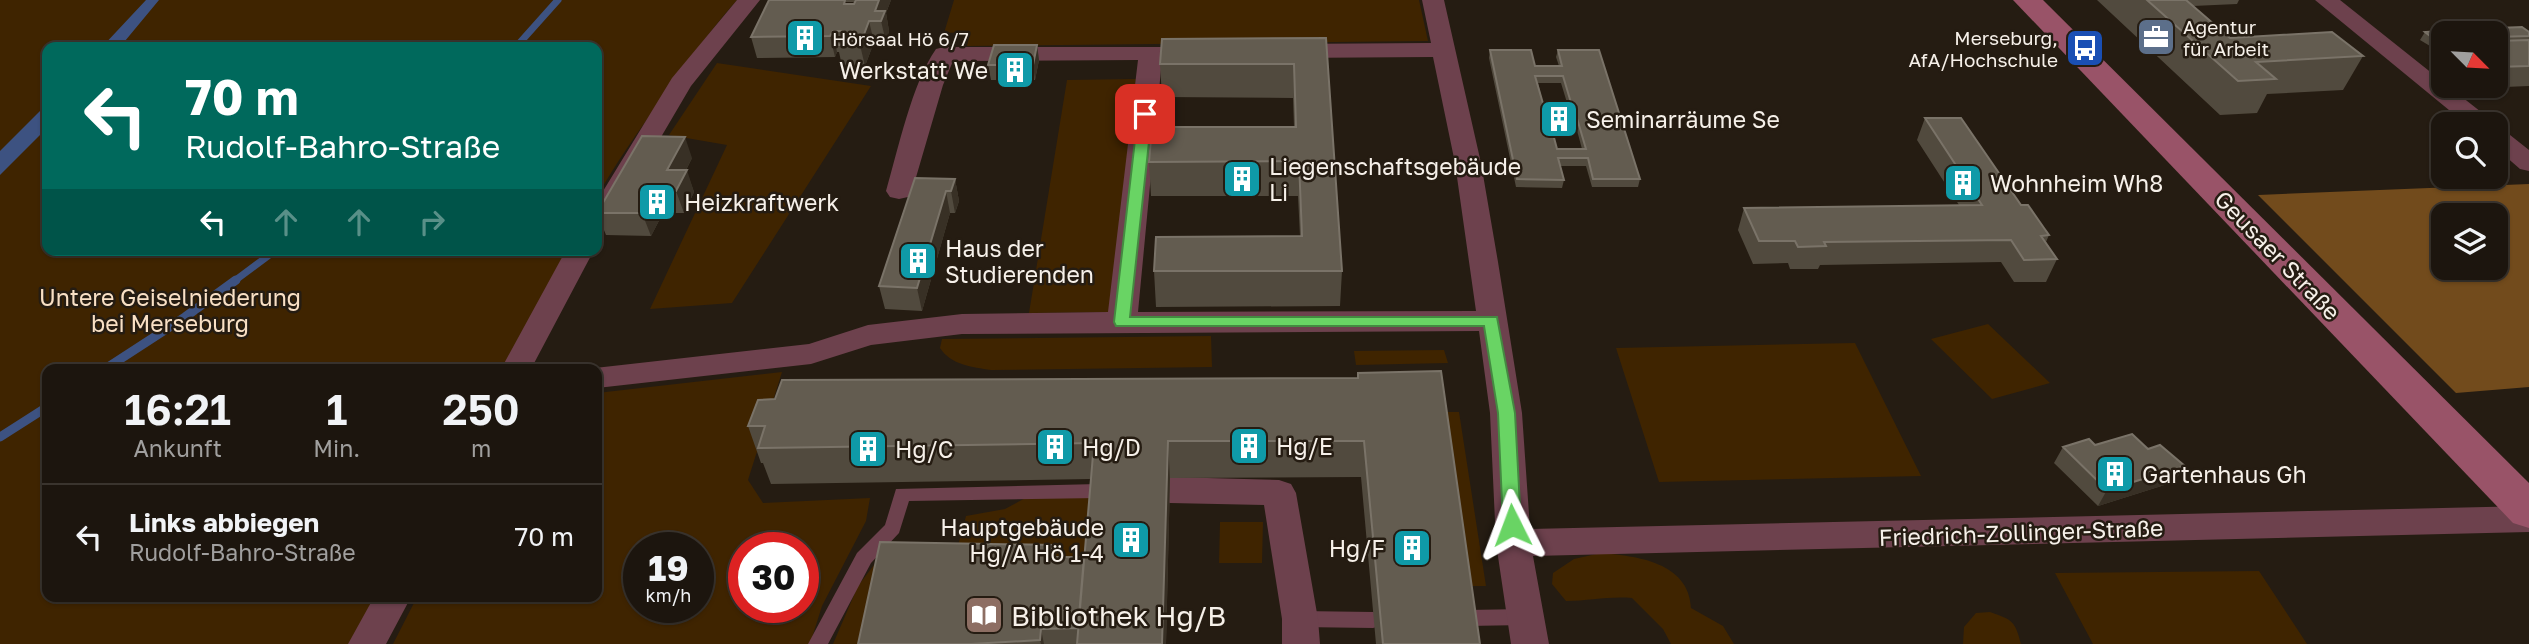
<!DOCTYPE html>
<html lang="de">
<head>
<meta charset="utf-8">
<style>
	body { margin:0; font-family:"Golos Text",sans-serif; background:#251e17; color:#f1f3f6; height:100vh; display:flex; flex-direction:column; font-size:26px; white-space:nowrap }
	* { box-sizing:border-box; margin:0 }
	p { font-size:23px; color:#a09f9e }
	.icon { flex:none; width:38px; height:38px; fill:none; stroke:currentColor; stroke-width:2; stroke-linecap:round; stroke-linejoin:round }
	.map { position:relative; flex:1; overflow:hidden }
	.details { position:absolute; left:42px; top:364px; width:560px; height:238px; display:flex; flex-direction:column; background:#1c150e; border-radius:14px; box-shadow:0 2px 5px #0004,0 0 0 2px #3a342e }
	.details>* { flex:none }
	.hud { position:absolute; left:42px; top:42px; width:560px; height:214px; border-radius:14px; box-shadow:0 2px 5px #0004,0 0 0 2px #3a342e; background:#00695c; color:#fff; overflow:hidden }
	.needle { width:46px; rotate:114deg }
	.tools { position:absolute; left:2431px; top:21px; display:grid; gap:14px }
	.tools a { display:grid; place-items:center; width:77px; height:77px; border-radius:14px; background:#1c150e; box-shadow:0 2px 5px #0004,0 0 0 2px #3a342e; font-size:35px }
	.speed { position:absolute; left:623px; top:532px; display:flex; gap:14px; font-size:35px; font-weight:700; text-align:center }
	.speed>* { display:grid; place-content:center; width:91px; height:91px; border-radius:50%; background:#1c150e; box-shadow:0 2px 5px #0004,0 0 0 2px #3a342e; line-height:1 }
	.speed small { font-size:18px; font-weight:400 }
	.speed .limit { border:10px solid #d22; background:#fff; color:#111 }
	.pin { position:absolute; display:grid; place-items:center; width:60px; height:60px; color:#fff; margin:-30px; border-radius:14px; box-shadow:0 4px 10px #0006 }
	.me { position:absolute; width:77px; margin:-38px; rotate:357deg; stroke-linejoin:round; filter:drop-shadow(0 0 5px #0008) }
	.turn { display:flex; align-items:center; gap:24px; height:147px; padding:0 28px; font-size:32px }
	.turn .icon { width:91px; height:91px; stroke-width:2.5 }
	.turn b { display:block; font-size:49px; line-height:60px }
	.lanes { display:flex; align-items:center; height:66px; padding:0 28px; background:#0003; justify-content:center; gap:35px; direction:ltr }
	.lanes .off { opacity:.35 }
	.eta { display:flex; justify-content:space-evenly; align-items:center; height:119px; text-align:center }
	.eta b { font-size:42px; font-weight:600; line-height:49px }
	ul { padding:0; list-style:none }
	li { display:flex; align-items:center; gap:21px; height:105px; padding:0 28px; border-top:2px solid #3a342e }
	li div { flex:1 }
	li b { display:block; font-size:26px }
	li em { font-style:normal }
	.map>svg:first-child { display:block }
	.green { fill:#3f2400; fill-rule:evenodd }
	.forest { fill:#724b1c; fill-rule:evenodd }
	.water { fill:#3d5281 }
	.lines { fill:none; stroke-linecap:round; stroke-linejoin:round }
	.stream-far1 { stroke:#3d5281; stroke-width:7 }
	.stream { stroke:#3d5281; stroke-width:9 }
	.lane { fill:#6d414d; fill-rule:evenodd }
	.street { fill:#6d414d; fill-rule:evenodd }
	.secondary { fill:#995368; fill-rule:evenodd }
	.wall { fill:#514a3e; fill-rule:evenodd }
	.shaded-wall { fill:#383025 }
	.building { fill:#635c50; stroke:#7a7368; stroke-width:2; fill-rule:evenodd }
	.route { fill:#69d464; stroke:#448a41; stroke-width:2 }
	.labels { text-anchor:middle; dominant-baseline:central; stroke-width:5; stroke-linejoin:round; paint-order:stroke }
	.far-poi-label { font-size:19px; fill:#f6f0e9; stroke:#251c12; text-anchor:start }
	.poi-label { font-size:23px; fill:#f6f0e9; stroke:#251c12; text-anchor:start }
	.street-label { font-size:23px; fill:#f6f0e9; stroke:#251c12 }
	.park-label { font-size:23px; fill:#f9e0c5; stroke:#251c12 }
	.near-poi-label { font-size:28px; fill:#f6f0e9; stroke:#251c12; text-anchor:start }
</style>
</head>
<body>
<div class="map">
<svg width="2529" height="644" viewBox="0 0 2529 644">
	<rect width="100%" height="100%" fill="#251c12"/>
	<!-- green -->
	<path class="green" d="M0,0h737c-28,31 -51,65 -75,98 -23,33 -46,64 -65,99v-150h-550v203h520l-65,119h-455v228h330l-26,47h-351z
		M954,0h465l9,41 -461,5 3,-14 -26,1z
		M717,63l154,23 -139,217 -82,6 77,-164 -58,-10z
		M1136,79l-22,233 -85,1 38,-233z
		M1988,324l62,59 -58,16 -61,-60z
		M1211,336l1,31 -221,3c-19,-3 -40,-5 -51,-22l2,-9z
		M1855,343l66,133 -262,6 -43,-134z
		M1444,350l4,13 -92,2 -2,-14z
		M782,372l-34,108 15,23 107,-5 -4,23 -44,85 -12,38h-417l24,-47h180v-204zM639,548h59v59h-59zM744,548h59v59h-59z
		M1440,412h19l27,174h-18z
		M1031,495l66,1 -6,89 -140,-14 15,-55 39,-7z
		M1220,522h43l-1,41h-43z
		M1601,553c35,3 88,9 90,55l32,18 11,18h-63l-8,-15 -31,-31c-23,-2 -43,3 -66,3l-14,-17 1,-11 21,-14z
		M877,561l-4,83h-40l25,-58z
		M2259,571l48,73h-214l-38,-71z
		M1990,612c23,8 25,9 31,32h-58l1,-17 12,-14z"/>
	<!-- forest -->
	<path class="forest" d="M2529,184v203l-73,6 -198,-198zM2443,215h53v53h-53z"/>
	<!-- water -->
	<path class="water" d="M146,0h13l-39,47h-18z
		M47,104v24l-47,47v-24z"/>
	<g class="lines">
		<!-- stream-far1 -->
		<path class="stream-far1" d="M516,47l42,-47
			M233,282l43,-32"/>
		<!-- stream -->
		<path class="stream" d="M105,369l80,-52 51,-37
			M0,437l47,-30"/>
		<!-- lane -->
		<path class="lane" d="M1098,484l6,2 3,5 -3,5 -6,2 -189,3 -10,32 -28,30 -43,81h-20l49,-91 28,-28 11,-36z
			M1525,609l7,2 3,6 -3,6 -7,2 -58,1 -7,-2 -3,-6 3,-6 7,-2z
			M1300,611l73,1 7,2 3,6 -3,6 -7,2 -73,-1 -7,-2 -3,-6 3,-6z"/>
		<!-- street -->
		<path class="street" d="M737,0h23l-69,86 -84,143 -10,2v-30l75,-123z
			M1422,0h22l37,163 17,99 24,151 8,116 999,-23v26l-996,24 16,88h-38l-15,-101 -6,-130 -11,-82 -517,3 -91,11 -60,19 -214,24v-19h-11l223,-25 59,-19 94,-11 146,-2 30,-252 -185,1 -10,24 -31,106 -4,6 -9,2 -9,-2 -4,-6c12,-41 26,-108 50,-142l8,-2h266l4,5 -4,5 -48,2 -24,253 338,-1 -21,-148 -22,-106 -146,1 -8,-2 -4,-5 4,-5 8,-2 144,-1z
			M2315,0h25l103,82v4h5l42,33 3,5h-27z
			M2496,128l9,3 24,19v21l-9,-2 -24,-21z
			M566,250h28l-63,119h-30z
			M1170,477l109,3 12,4 5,9 22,126 2,25h-38v-25l-18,-114 -94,-2 -12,-4 -5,-9 5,-9z
			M374,597h37l-25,47h-38z"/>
		<!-- secondary -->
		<path class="secondary" d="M2013,0h30l486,483v45l-16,-5z"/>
	</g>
	<!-- wall -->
	<path class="wall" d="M769,0h87l-1,2h-10l1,2h8l2,-4h35l-5,13 3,18 -3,11h-12l-9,24h-23l-3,-14h-2l-2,5 -78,1 -6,-21z
		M2097,0h142l-2,4 -44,2 37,32 133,18 -20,34 -76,4 -10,19 -37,2z
		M2475,29l54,3v54l-49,2 -3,-2h19v-53h-24z
		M2425,32l18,1v13h-13l-10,-6z
		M1326,38l16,233 -2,35 -184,1 -2,-36 146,-35 -2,-40h-147l-2,-34 145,-35 -1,-29 -131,-1 -2,-33z
		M1037,45l2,15 -4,20h-44l-3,-15z
		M1490,50l45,16h24l-3,-9 2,-7 82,129 -2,8h-46l-6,-21h-26l4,14 -2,8 -46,-1 -27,-129zM1538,83h23l7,23 -24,1zM1550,123h25l7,26h-25z
		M1925,118l96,87 28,30 -3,7 11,17 -11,23h-32l-13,-20 -181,3 -2,4h-28l-2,-6 -35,1 -15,-34 6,-22 215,-3 -42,-65z
		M692,158l-6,12 8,22 -10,21h-21l-12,23 -45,-1 -9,-22z
		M955,179l4,22 -4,12h-5l-28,98 -37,-2 -6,-23z
		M1358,373l122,271h-104l-15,-167 -191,1 -4,166h-308l195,-99 2,12h29l7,-78 -320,5 -8,-21h-2l-13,-37 609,-48z
		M2095,445l79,37 -76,24 -44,-43 9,-16z"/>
	<!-- shaded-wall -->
	<path class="shaded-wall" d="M879,0h12l-5,13 3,18 -3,11 -5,-21 -6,-10z
		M869,21l5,21 -9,24 -5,-21z
		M833,31l4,21 -2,5 -5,-21z
		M1037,45l2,15 -4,20 -2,-15z
		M685,137l7,21 -17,34 -8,-22z
		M687,170l7,22 -10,21 -8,-22z
		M955,179l4,22 -4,12 -4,-22z
		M655,190l8,23 -12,23 -9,-23z
		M946,191l4,22 -28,98 -5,-23z
		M1168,441l2,37 -4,166h-4z
		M2185,466l-11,16 -76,24 9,-16z
		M1053,545l4,28 -6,-16z
		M1041,629l3,15h-3l-1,-4z"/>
	<!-- building -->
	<path class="building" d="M769,0h76l-1,4h10l2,-4h23l-4,11h10l-4,10h-12l-9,24h-23l6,-14h-10l-3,5 -79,1z
		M2147,0h39l44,38 102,-6 31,24 -107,6 20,17 -38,2z
		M2522,27l7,5v4l-33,1v-4h-16l-5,-4z
		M2455,30l5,3h-17v5l-9,1 -9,-7z
		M1326,38l16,233h-188l2,-34 146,-1 -3,-75 -150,1 3,-35h144l-2,-63h-134l2,-25z
		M2529,40v26l-33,1v-26z
		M994,45h43l-4,20h-45z
		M1490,50h41l4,16h27l-4,-16h41l41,129h-47l-5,-21h-30l6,22 -47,-1zM1535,76h28l9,30 -28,1zM1548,115h28l10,34h-29z
		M1925,118h36l60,87h7l16,23 5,7 -8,1 16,23 -33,1 -13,-20 -187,2 2,4 -28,1 -3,-6h-36l-15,-33 238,-3z
		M642,136l43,1 -18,33h20l-11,21 -21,-1 -13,23h-45z
		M915,178l40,1 -4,12h-5l-29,97 -38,-2z
		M1441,371l39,273h-97l-19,-203h-196l-6,203h-85l17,-201 -336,5 7,-22h-17l10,-26 17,-1 7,-19 576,-2v-5z
		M2132,434l16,15 12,-4 25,21 -78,24 -44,-43 26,-8 6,6z
		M880,542l173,3 -2,12h33l-6,71 -37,1 -1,11 -69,4h-113z"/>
	<!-- route -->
	<path class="route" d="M1145,110l7,4 -22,203h367l18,96 6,112 -2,5h-14l-2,-5 -5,-112 -14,-87h-368l-2,-4 24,-208z"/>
	<!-- icons -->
	<defs>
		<symbol id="office-square" viewBox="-11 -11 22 22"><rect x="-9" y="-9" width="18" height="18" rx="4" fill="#5c6f8a" stroke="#251c12"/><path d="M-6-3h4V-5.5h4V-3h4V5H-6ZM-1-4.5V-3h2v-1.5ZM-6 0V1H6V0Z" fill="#fff"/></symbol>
		<symbol id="building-square" viewBox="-11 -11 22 22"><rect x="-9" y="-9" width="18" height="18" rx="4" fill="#0f9aa8" stroke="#251c12"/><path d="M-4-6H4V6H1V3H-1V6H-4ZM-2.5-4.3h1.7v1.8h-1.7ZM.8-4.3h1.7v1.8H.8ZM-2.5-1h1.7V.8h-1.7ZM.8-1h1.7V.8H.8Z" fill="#fff"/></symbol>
		<symbol id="bus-square" viewBox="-11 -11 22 22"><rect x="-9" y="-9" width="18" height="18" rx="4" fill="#1a4fb4" stroke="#251c12"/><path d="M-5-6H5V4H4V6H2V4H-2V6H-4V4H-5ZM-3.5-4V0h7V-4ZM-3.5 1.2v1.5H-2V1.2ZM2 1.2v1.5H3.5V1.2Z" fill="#fff"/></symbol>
		<symbol id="library-square" viewBox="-11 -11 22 22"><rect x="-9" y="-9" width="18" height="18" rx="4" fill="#8d6e63" stroke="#251c12"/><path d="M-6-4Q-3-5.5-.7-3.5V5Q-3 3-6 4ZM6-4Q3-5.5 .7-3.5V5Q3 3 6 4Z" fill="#fff"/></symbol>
	</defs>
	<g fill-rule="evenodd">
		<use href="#office-square" x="2134" y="15" width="44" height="44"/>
		<use href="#building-square" x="783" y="16" width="44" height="44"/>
		<use href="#bus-square" x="2063" y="26" width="44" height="44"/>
		<use href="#building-square" x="993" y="48" width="44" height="44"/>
		<use href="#building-square" x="1537" y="97" width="44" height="44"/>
		<use href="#building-square" x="1220" y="157" width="44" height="44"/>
		<use href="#building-square" x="1941" y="161" width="44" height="44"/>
		<use href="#building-square" x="635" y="180" width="44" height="44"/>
		<use href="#building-square" x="896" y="239" width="44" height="44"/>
		<use href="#building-square" x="1227" y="424" width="44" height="44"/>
		<use href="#building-square" x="1033" y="425" width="44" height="44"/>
		<use href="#building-square" x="846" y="427" width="44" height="44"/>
		<use href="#building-square" x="2093" y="452" width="44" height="44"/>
		<use href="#building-square" x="1109" y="518" width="44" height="44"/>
		<use href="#building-square" x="1390" y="526" width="44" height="44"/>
		<use href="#library-square" x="962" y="593" width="44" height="44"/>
	</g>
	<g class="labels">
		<!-- far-poi labels -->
		<g class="far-poi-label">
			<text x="2183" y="26">Agentur<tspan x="2183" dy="22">für Arbeit</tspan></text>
			<text x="2058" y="37" text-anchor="end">Merseburg,<tspan x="2058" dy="22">AfA/Hochschule</tspan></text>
			<text x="832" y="38">Hörsaal Hö 6/7</text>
		</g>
		<!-- poi labels -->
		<g class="poi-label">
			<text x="988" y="70" text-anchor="end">Werkstatt We</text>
			<text x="1586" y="119">Seminarräume Se</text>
			<text x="1269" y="166">Liegenschaftsgebäude<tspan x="1269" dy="26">Li</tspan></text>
			<text x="1990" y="183">Wohnheim Wh8</text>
			<text x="684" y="202">Heizkraftwerk</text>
			<text x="945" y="248">Haus der<tspan x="945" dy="26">Studierenden</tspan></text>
			<text x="1276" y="446">Hg/E</text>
			<text x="1082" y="447">Hg/D</text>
			<text x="895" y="449">Hg/C</text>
			<text x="2142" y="474">Gartenhaus Gh</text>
			<text x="1104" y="527" text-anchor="end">Hauptgebäude<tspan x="1104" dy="26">Hg/A Hö 1-4</tspan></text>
			<text x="1385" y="548" text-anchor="end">Hg/F</text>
		</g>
		<!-- street labels -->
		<g class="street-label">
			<text transform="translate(2278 255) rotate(46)">Geusaer Straße</text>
			<text transform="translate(2021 532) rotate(-2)">Friedrich-Zollinger-Straße</text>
		</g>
		<!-- park labels -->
		<g class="park-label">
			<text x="170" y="297">Untere Geiselniederung<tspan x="170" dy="26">bei Merseburg</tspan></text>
		</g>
		<!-- near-poi labels -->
		<g class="near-poi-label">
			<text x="1011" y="615">Bibliothek Hg/B</text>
		</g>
	</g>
</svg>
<div class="tools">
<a><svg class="needle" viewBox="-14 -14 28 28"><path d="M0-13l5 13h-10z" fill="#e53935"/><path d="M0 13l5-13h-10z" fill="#a09f9e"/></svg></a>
<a><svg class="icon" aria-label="search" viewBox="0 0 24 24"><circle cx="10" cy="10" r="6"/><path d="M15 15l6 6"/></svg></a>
<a><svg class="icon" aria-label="layers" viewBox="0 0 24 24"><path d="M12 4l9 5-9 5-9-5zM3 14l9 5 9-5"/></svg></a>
</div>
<div class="speed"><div>19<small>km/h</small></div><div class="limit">30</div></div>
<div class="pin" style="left:1145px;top:114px;background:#d93025"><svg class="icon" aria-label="arrive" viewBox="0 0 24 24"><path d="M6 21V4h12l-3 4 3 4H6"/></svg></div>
<svg class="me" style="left:1512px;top:525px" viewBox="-20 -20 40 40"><path d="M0-17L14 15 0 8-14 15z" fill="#69d464" stroke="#fff" stroke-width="4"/></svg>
<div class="hud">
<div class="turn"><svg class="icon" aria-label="left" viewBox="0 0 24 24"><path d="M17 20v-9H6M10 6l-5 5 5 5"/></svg><div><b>70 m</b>Rudolf-Bahro-Straße</div></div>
<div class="lanes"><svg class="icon" aria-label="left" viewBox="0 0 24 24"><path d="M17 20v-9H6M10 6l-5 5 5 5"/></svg><svg class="icon off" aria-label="ahead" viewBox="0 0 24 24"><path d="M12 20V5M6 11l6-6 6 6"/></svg><svg class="icon off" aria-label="ahead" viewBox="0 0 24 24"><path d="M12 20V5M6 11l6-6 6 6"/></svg><svg class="icon off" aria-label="right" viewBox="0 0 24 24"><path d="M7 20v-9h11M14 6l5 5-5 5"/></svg></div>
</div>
<section class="details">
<div class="eta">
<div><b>16:21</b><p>Ankunft</p></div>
<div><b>1</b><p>Min.</p></div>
<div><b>250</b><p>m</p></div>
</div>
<ul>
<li><svg class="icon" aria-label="left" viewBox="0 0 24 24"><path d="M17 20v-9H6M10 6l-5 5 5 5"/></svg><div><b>Links abbiegen</b><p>Rudolf-Bahro-Straße</p></div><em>70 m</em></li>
</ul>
</section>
</div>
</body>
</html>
